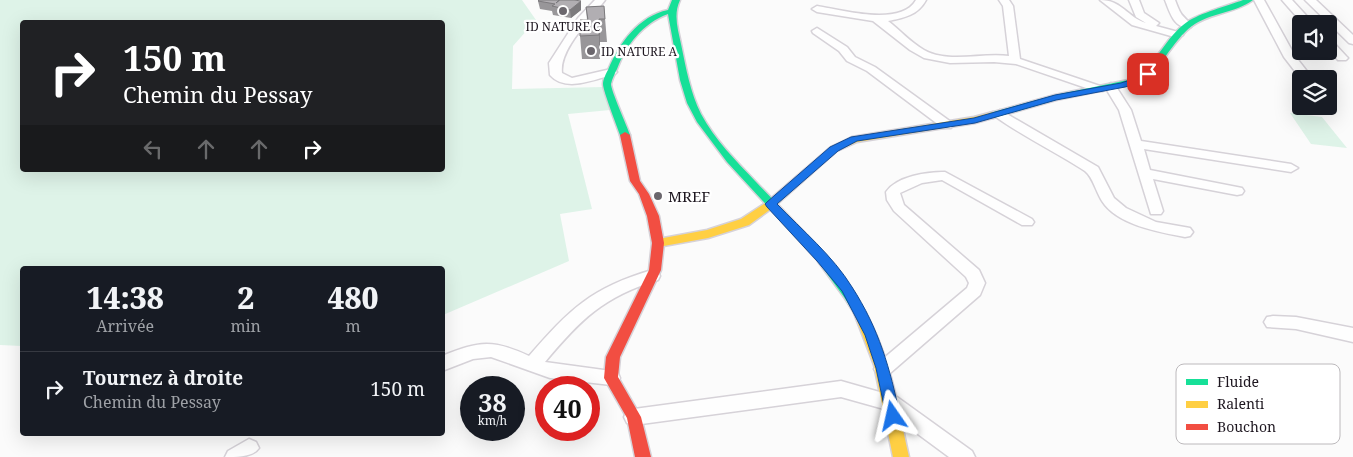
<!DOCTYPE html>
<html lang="fr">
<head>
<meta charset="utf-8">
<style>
	body { margin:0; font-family:"Noto Serif",serif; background:#242831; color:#f1f3f6; height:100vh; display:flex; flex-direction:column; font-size:19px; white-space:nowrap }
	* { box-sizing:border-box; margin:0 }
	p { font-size:16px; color:#9ea1a6 }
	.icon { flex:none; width:28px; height:28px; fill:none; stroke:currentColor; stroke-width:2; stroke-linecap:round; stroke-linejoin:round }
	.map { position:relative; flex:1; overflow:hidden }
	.drawer { position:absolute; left:20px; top:266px; width:425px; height:170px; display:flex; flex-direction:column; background:#171b24; border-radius:5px; box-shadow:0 5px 20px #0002 }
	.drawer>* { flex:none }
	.hud { position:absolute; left:20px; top:20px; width:425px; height:152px; border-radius:5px; box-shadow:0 5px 20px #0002; background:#202124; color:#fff; overflow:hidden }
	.buttons { position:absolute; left:1292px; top:15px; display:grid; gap:10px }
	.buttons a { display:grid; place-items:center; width:45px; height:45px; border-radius:5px; background:#171b24; box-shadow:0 5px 20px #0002; font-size:25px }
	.speed { position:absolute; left:460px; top:376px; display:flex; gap:10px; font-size:25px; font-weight:700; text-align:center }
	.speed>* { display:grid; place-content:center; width:65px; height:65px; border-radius:50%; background:#171b24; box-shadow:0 5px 20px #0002; line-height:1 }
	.speed small { font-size:12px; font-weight:400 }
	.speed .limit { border:8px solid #d22; background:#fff; color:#111 }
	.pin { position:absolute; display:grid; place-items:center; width:42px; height:42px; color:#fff; margin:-21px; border-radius:10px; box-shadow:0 2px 8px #0006 }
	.me { position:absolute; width:55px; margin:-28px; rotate:349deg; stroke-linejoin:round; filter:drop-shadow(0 0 4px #0008) }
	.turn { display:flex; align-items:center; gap:18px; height:105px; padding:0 20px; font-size:22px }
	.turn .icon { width:65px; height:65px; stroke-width:2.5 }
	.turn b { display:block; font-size:35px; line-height:42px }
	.lanes { display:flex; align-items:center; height:48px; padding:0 20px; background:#0003; justify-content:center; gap:25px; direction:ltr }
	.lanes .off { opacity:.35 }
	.eta { display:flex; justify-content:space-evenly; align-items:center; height:85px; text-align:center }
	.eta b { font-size:30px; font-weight:800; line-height:35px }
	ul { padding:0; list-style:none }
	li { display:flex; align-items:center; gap:15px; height:75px; padding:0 20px; border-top:1px solid #363941 }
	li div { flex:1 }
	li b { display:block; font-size:19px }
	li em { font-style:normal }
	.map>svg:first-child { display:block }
	.green { fill:#def3e8; fill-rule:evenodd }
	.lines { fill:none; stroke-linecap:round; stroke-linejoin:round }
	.street-casing { stroke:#d6d2d8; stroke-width:3 }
	.fast-casing { stroke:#d6d2d8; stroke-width:3 }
	.slow-casing { stroke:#d6d2d8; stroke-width:3 }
	.jam-casing { stroke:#d6d2d8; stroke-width:3 }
	.street { fill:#fefefe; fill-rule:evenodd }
	.fast { fill:#16e098; fill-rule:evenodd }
	.slow { fill:#ffcf43; fill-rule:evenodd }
	.jam { fill:#f24e42; fill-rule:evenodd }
	.wall { fill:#989699 }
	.shaded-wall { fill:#7c7a7d }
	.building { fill:#b1aeb2; stroke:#7c7a7d }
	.route { fill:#1a73e8; stroke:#114b97 }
	.poi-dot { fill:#6b676d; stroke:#fff; stroke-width:2 }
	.labels { text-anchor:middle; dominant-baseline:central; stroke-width:4.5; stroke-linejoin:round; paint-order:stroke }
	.far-poi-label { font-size:12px; fill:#1e1720; stroke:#fff }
	.poi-label { font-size:15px; fill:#1e1720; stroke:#fff; text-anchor:start }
	.key { fill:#fff; stroke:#bcb9bc; stroke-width:1 }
	.key-label { font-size:14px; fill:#1e1720 }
</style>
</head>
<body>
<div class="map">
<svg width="1353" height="457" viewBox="0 0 1353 457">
	<rect width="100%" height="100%" fill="#fbfbfb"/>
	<!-- green -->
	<path class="green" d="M0,0h522l14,20 -23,26 -1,43 92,-2 6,23 -42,4 24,95 -32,5 9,47 -126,54 -1,-46h-420v77l-22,-1zM22,22h420v148h-420z
		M1290,113l32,4 25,31 -36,-4z"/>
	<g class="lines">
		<defs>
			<path id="street" d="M595,0h10c-14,19 -46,49 -43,73l10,5 39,-9 6,3 -2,2c-20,5 -49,19 -65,1l-1,-12 29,-45z
				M916,0h10c-8,15 -22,18 -38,21 12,9 22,21 36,29 25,14 58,2 85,6l-6,-50 -4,-6h10l4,6 7,53 83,28 2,2 -2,2h-8l-79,-27 -22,-2 -44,1 -26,-5 -14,-8 -37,-29 -56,-9 -5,-3 5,-3c25,4 84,21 99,-6z
				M1100,0c22,0 27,17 46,23l-10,-6 -7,-17h10l5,13 15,10 -3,3 26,7 1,2 -5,3 -46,-13z
				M1165,0h10c6,16 6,14 17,25l-1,2c-17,3 -21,-15 -26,-27z
				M1254,0h10l31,56 18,23h-12l-17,-22z
				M1282,0h10l22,24h-11z
				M1305,0h11l37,35v9l-4,-1z
				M817,28l30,19 8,10 20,10 76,55 2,3 -2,3h-8l-76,-57 -20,-10 -8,-10 -26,-18 -1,-2z
				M1329,41l4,1 13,14 2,2 -2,2h-8l-9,-10z
				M1111,83l4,2 16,25 10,31 150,23 7,4 -7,4 -147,-23 6,21 87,17 5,1 2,3 -2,3 -5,1 -84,-16 10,32 -2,3h-10l-32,-104 -14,-23z
				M1000,110l98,57 16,31 12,10 30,14 34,6 3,4 -3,4 -5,1c-26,-5 -68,-12 -83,-36 -6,-9 -9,-24 -17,-30 -29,-19 -61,-34 -89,-54l-2,-3z
				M945,172l87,47 2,3 -2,3h-10l-80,-45 -20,3 -22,10 4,12 75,65 6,13 -5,12 -91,79 -6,2 -6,-2 -3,-5 3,-5 90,-76 2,-5 -3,-6 -72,-66 -7,-11 -1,-8c11,-16 41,-20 59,-20z
				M652,270l6,2 2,4 -2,4c-54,16 -78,40 -113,82l66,9 7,2 2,5 -2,5 -7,2 -61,-7 -59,-21 -18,2 -31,12v-15c38,-15 50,-17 87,0 41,-47 62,-68 123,-86z
				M1273,316l23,1 57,11v14l-57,-13 -29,-2 -3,-5 3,-5z
				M841,381l56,16 75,54 3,6h-26l-65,-48 -43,-12 -207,28 -7,-2 -3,-6 3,-6 7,-2z
				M249,439l7,3 3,6c-6,9 -21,9 -34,9l3,-6z"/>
			<path id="fast" d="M672,0h8c-7,15 -2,29 1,44 5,24 9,48 20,70 14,26 35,47 55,68 39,41 79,79 108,128l2,3 -2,3h-8l-12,-19 -27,-37 -90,-98 -30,-40 -10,-19 -7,-23 -12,-66c-25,9 -42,31 -51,55 -2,4 -5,10 -6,15 0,7 16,42 19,51l-5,3 -5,-3c-3,-9 -17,-44 -17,-51 0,-4 3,-11 5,-14 11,-27 31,-54 60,-60z
				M1243,0h10c-17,13 -44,13 -61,26 -21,16 -30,43 -53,57l-83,17 -63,18 -5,-3 2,-2 65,-18 78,-16c24,-14 32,-42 54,-57 13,-9 40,-16 56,-22z"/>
			<path id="slow" d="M993,112l3,1v4l-21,6 -118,19 -20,9 -62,55 -26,19 -41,13 -50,9 -6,-4 6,-4 49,-9 34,-11 26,-17 64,-55 21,-10 122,-20z
				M860,308l4,2c26,45 34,97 45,147h-16l-19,-92 -20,-52 2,-3z"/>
			<path id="jam" d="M625,132l5,3 10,46 9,13 10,22 5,27 -3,27 -41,87 -2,20 23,40 10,40h-16l-8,-39 -23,-40 2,-21 43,-87 3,-27 -5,-27 -8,-22 -9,-13 -10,-46z"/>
		</defs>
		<!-- street casing -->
		<use href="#street" class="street-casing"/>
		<!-- fast casing -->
		<use href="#fast" class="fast-casing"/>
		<!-- slow casing -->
		<use href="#slow" class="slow-casing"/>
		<!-- jam casing -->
		<use href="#jam" class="jam-casing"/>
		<!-- street -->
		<use href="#street" class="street"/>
		<!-- fast -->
		<use href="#fast" class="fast"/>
		<!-- slow -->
		<use href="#slow" class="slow"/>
		<!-- jam -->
		<use href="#jam" class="jam"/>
	</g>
	<!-- wall -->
	<path class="wall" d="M538,1h43v9l-10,8 -18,-3 -1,-4 -12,-2z
		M604,6l3,36h-7v17h-18l-2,-23 7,-16 -1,-13z"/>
	<!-- shaded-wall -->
	<path class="shaded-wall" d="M581,1v9l-10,8 -1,-8z
		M599,19l1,23v17l-1,-24z"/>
	<!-- building -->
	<path class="building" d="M539,0h20l-3,3 4,-3h14l7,1 -11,9 -18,-4 3,-2 -17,-3z
		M604,6l1,13h-6v16l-19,1v-16h8l-2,-13z"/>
	<!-- route -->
	<path class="route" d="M1148,71l3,1v3l-12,8 -14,4 -69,13 -81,23 -118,18 -19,10 -61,53c25,26 56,52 75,83 27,42 38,81 48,129l-2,4 -5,2 -6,-2 -11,-52 -11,-33 -23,-44 -25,-30 -50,-54 -2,-3 2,-2 63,-55 21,-10 123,-19 81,-23 66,-12 12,-4z"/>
	<!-- markers -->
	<g class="poi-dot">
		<circle cx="563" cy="11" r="5"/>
		<circle cx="591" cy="51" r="5"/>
		<circle cx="658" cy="196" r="5"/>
	</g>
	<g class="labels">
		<!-- far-poi labels -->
		<g class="far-poi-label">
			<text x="563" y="26">ID NATURE C</text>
			<text x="601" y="51" text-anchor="start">ID NATURE A</text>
		</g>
		<!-- poi labels -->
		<g class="poi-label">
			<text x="668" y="196">MREF</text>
		</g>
	</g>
	<!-- legend -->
	<rect x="1176" y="364" width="164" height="80" rx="8" class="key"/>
	<rect x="1186" y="379" width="22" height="6" fill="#16e098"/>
	<rect x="1186" y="401" width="22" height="7" fill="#ffcf43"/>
	<rect x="1186" y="424" width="22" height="6" fill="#f24e42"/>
	<g class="key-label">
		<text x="1217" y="387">Fluide</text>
		<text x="1217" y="409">Ralenti</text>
		<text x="1217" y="432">Bouchon</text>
	</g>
</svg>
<div class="buttons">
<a><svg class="icon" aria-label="sound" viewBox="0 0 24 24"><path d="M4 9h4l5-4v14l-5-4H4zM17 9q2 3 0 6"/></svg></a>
<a><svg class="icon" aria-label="layers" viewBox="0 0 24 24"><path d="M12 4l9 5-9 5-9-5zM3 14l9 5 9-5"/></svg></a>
</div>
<div class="speed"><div>38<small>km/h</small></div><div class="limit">40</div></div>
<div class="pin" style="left:1148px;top:74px;background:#d93025"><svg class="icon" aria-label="arrive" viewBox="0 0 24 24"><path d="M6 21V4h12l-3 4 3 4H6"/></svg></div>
<svg class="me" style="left:893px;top:416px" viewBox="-20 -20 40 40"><path d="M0-17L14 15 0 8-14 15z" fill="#1a73e8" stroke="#fff" stroke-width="4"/></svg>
<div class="hud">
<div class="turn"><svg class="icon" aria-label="right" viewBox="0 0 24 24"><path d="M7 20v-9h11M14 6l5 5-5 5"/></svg><div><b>150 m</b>Chemin du Pessay</div></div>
<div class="lanes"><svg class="icon off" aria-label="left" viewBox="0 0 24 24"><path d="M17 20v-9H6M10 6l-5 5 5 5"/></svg><svg class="icon off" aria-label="ahead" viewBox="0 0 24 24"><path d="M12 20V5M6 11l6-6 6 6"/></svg><svg class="icon off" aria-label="ahead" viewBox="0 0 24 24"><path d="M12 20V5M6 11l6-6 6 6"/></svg><svg class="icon" aria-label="right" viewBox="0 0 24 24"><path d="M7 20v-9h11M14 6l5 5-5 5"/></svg></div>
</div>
<section class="drawer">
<div class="eta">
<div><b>14:38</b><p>Arrivée</p></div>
<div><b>2</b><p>min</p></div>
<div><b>480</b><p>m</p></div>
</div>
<ul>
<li><svg class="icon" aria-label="right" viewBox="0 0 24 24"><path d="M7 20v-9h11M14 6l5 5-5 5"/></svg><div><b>Tournez à droite</b><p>Chemin du Pessay</p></div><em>150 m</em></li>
</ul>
</section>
</div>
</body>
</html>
